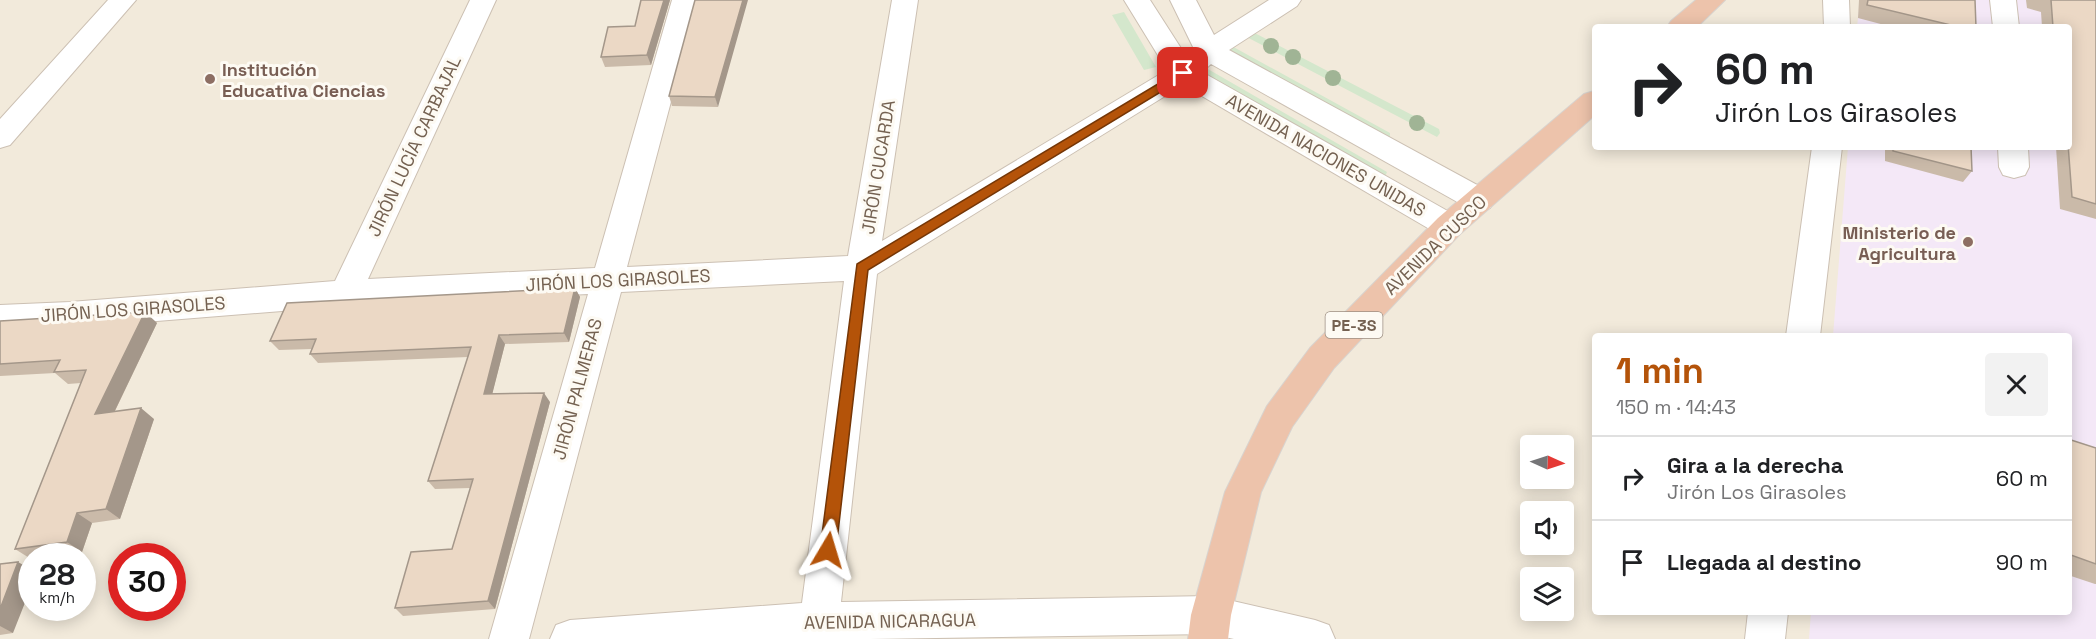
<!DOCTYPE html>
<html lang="es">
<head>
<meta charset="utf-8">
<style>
	body { margin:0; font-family:"Space Grotesk",sans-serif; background:#f2f2f2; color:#202124; height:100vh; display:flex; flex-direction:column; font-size:22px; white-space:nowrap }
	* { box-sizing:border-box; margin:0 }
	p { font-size:20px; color:#757577 }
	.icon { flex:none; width:33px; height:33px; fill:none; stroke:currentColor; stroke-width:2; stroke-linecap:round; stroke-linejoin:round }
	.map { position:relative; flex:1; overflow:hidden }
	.panel { position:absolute; left:1592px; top:333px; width:480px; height:282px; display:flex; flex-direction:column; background:#fff; border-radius:6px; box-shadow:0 3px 15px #0003 }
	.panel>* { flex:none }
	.top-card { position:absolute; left:1592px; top:24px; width:480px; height:126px; border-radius:6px; box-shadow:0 3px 15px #0003; background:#fff; color:#202124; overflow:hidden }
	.needle { width:39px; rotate:93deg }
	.buttons { position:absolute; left:1520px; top:435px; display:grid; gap:12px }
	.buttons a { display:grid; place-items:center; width:54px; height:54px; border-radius:6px; background:#fff; box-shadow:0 3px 15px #0003; font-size:30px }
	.speed { position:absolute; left:18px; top:543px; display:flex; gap:12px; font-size:30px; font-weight:700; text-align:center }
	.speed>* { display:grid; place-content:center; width:78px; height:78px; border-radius:50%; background:#fff; box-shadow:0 3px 15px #0003; line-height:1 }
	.speed small { font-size:15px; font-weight:400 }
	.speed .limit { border:9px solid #d22; background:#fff; color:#111 }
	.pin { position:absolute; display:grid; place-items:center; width:51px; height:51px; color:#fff; margin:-26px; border-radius:12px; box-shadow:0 3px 9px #0006 }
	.me { position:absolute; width:66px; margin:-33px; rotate:7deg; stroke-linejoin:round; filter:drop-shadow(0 0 4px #0008) }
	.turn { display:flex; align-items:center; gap:21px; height:126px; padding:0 24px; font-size:27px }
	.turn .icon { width:78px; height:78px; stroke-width:2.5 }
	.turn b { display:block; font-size:42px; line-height:51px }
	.round { display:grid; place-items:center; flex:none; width:63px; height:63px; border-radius:6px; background:#f2f2f2 }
	.head { display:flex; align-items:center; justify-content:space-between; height:102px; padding:0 24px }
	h1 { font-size:36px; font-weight:700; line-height:45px; color:#b45309 }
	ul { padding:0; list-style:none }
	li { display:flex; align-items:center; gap:18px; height:84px; padding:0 24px; border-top:2px solid #e0e0e0 }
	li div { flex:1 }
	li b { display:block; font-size:22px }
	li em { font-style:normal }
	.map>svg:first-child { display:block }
	.residential { fill:#f2eadb; fill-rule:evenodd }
	.education { fill:#f4e8f7 }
	.green { fill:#d4e7cc }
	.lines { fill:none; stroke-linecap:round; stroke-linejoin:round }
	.minor-casing { stroke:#ccc0b3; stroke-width:2 }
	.highway-casing { stroke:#d8d3ce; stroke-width:2 }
	.minor { fill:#fff; fill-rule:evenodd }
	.highway { fill:#edc3ab; fill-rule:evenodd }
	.tree { fill:#a0b495 }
	.wall { fill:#cabaa9 }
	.shaded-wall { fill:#a4978a }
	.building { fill:#ebd8c5; stroke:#a4978a; stroke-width:1.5 }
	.route { fill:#b45309; stroke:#753606; stroke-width:1.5 }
	.education-dot { fill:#8d6e63; stroke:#fdfaf3; stroke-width:2 }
	.labels { text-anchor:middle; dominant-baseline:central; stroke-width:6; stroke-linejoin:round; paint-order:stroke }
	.shield { fill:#fdfaf3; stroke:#9d8f82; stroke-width:1.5 }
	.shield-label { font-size:16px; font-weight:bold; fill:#746151 }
	.education-label { font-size:18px; font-weight:bold; fill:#785e54; stroke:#fdfaf3; text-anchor:start }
	.street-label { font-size:18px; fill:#746151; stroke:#fdfaf3 }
</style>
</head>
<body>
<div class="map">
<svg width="2096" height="639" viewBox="0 0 2096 639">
	<rect width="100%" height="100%" fill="#fbf7ec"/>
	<!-- residential -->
	<path class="residential" d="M0,0h2096v639h-2096zM1594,27h474v120h-474zM1594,336h474v276h-474zM1530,446h33v32h-33zM1530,512h33v32h-33zM32,556h50v52h-50zM122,556h50v52h-50zM1530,578h33v32h-33z"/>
	<!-- education -->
	<path class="education" d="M1860,0h236v639h-287l2,-27h257v-276h-235l15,-189h220v-120h-211z"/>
	<!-- green -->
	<path class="green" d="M1124,12l32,55 -12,3 -32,-55z
		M1245,28l194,101 1,4 -3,4 -198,-104z
		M1228,44l162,89v5l-176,-90z
		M1187,57l200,115 -3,7 -208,-120z"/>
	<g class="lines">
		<defs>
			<path id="minor" d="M108,0h28l-126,145 -10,3v-29z
				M470,0h26l-128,279 227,-11 77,-268h26l-71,267 221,-11 44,-256h26l-36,241 285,-171 -43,-70h26l36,56 8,-7 -24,-49h26l18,35 55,-35h32l-4,6 -68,44 261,142 4,8 -4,8 -11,3 -11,-3 -257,-144 -9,8 258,146 5,8 -5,8 -11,4 -11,-4 -255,-149 -306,189 -36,328 370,-6 104,24 14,5 6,14h-101l-23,-5 -341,5h-320l6,-14 14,-5 232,-17 42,-322 -223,11 -92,347h-40l99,-345 -243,12 -275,22 -70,3v-26l70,-3 265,-21z
				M1823,0h26l1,27h-26z
				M1990,0h26l3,27h-26z
				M1812,147h30l-22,189h-34z
				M1998,147h30l1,20 -4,8 -11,3 -11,-3 -4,-8z
				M1748,612h40l-3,27h-40z"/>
			<path id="highway" d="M1696,0h29l-28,27h-30l4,-6z
				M1594,91v25l-134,118 -126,134 -42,59 -31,65 -30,123 -3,24h-40l3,-24 34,-123 42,-86 43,-58 128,-130 146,-124z"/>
		</defs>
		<!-- minor casing -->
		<use href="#minor" class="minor-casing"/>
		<!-- highway casing -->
		<use href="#highway" class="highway-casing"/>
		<!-- minor -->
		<use href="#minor" class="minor"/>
		<!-- highway -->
		<use href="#highway" class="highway"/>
	</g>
	<!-- trees -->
	<g class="tree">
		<circle cx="1271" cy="46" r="8"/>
		<circle cx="1293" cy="57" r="8"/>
		<circle cx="1333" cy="78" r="8"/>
		<circle cx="1417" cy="123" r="8"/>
	</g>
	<!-- wall -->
	<path class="wall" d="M641,0h29l-19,65 -46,2 -4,-10 34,-31z
		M695,0l23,107 -46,-1 -3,-10z
		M1859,0h116l1,27h-84l-34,-9z
		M2026,0h70v219l-36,-10 -4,-62h12v-120h-26l-1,-15 -14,-4z
		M1885,147h86l1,24 -9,11 -78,-21z
		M575,288l5,9 -11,45 -64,2 -13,50 58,8 -55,207 -92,7 -8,-8 57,-59 18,-61 -35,1 -7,-8 40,-124 -150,6 -8,-9 2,-5 -33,1 -9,-9z
		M145,312l12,11 -42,88 39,8 -34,100 -28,4 -10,29 -34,4h-16l-1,3 -16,-10 66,-166 -13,1 -13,-11 -55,3v-55z
		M2068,439l28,9v136h-1l-27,-9z
		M0,564l13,69 -13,2z"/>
	<!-- shaded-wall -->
	<path class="shaded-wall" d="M664,0h6l-19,65 -4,-10z
		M743,0h5l-30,107 -3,-10z
		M575,288l5,9 -11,45 -5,-9z
		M145,312l12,11 -49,102 -13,-11z
		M499,335l6,9 -15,59 -6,-9z
		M544,393l6,9 -55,207 -7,-8z
		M141,408l13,11 -34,100 -14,-10z
		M77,513l15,10 -10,29 -15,-10z
		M18,562l14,8v15l-19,48 -13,-7v-17z"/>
	<!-- building -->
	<path class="building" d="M641,0h23l-17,55 -46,2 7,-30 27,-1z
		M695,0h48l-28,97 -46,-1z
		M1868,0h107l1,27h-17l-92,-22z
		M2051,0h45v204l-24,-7 -4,-53v-117h-15z
		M1893,147h78l1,24 -79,-20z
		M575,288l-11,45 -65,2 -15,59 60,-1 -56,208 -93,7 16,-56 41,-3 21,-70 -45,2 43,-134 -161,7 6,-15 -46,2 17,-38z
		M145,312l-50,102 46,-6 -35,101 -29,4 -10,29 -52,7 71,-179 -32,2 6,-12 -60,4v-43z
		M2068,439l28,9v116l-28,-10z
		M18,562l-18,47v-45z"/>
	<!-- route -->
	<path class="route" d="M1183,69l5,4 -1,3 -319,194 -32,280 -3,6 -5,2 -6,-2 -2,-6 37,-286z"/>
	<!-- markers -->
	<g class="education-dot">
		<circle cx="210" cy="79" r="6"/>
		<circle cx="1968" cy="242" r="6"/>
	</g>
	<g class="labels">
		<!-- shield labels -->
		<rect class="shield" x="1325.5" y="312" width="57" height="26" rx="4.5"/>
		<g class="shield-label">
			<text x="1354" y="325">PE-3S</text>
		</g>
		<!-- education labels -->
		<g class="education-label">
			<text x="222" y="69">Institución<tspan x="222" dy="21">Educativa Ciencias</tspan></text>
			<text x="1956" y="232" text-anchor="end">Ministerio de<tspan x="1956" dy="21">Agricultura</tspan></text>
		</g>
		<!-- street labels -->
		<g class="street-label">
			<text transform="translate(414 146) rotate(-65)">JIRÓN LUCÍA CARBAJAL</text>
			<text transform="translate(1326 155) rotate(30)">AVENIDA NACIONES UNIDAS</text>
			<text transform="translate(878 167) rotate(-81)">JIRÓN CUCARDA</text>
			<text transform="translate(1435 245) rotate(-44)">AVENIDA CUSCO</text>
			<text transform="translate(618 280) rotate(-3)">JIRÓN LOS GIRASOLES</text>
			<text transform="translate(133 309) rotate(-4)">JIRÓN LOS GIRASOLES</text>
			<text transform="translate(577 389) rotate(-75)">JIRÓN PALMERAS</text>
			<text transform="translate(890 621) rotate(-1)">AVENIDA NICARAGUA</text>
		</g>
	</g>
</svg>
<div class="buttons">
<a><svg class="needle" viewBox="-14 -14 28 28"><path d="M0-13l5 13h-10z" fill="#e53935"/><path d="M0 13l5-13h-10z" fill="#757577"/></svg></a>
<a><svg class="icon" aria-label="sound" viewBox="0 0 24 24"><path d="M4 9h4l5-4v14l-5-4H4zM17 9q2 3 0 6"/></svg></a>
<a><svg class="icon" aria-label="layers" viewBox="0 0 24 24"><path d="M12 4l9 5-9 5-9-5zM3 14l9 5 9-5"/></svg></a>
</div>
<div class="speed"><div>28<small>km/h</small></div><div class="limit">30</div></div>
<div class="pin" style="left:1183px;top:73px;background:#d93025"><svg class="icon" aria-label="arrive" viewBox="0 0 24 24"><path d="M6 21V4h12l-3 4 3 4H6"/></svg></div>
<svg class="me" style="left:828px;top:550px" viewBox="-20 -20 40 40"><path d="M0-17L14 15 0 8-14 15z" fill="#b45309" stroke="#fff" stroke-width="4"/></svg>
<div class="top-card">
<div class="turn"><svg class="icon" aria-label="right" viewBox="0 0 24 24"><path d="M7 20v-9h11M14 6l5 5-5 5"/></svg><div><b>60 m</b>Jirón Los Girasoles</div></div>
</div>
<section class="panel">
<div class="head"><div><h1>1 min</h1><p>150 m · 14:43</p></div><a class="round"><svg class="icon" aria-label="close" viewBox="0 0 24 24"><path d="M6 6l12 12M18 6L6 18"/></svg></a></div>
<ul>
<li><svg class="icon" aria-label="right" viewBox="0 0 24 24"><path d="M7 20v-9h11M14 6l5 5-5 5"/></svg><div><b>Gira a la derecha</b><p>Jirón Los Girasoles</p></div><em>60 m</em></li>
<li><svg class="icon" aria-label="arrive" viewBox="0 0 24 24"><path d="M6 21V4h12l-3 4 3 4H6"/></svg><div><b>Llegada al destino</b></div><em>90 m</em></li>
</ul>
</section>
</div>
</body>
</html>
